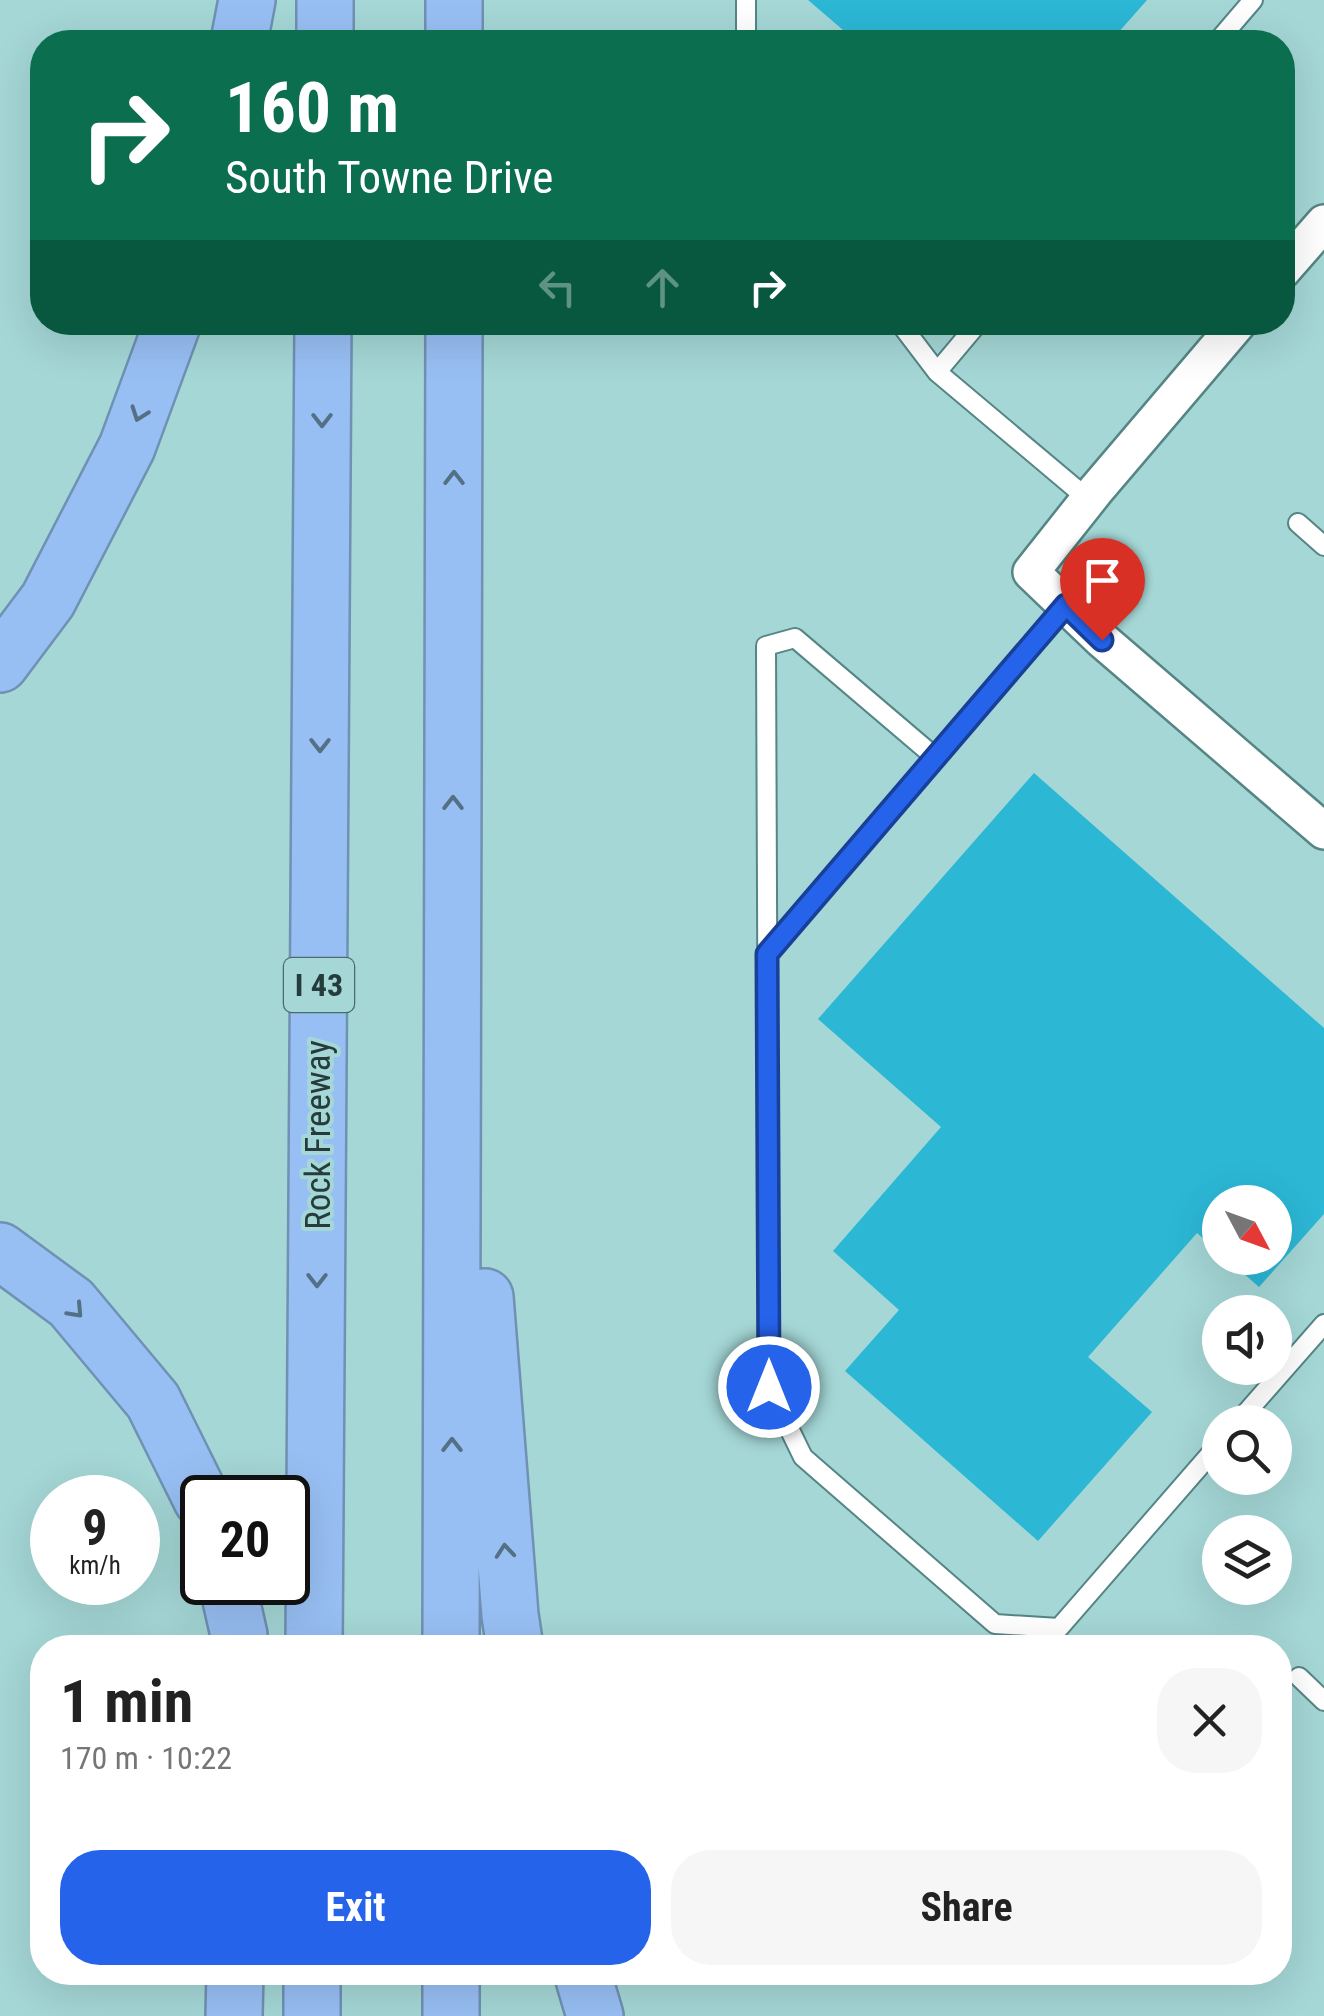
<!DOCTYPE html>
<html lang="en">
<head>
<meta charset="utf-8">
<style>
	body { margin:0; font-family:"Roboto Condensed",sans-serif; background:#f6f6f6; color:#222; height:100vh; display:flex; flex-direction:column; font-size:38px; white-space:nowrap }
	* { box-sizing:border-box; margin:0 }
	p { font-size:32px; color:#767676 }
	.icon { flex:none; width:55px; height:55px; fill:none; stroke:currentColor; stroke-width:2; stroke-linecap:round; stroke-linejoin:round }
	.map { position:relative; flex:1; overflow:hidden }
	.drawer { position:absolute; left:30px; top:1635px; width:1262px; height:350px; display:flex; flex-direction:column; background:#fff; border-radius:40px; box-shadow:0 10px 40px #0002 }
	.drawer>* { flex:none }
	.banner { position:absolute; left:30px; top:30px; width:1265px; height:305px; border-radius:40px; box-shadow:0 10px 40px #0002; background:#0b6e4f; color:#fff; overflow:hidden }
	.needle { width:65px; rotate:131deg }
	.fabs { position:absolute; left:1202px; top:1185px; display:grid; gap:20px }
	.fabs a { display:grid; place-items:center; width:90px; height:90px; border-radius:50%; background:#fff; box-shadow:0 10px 40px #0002; font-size:50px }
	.speed { position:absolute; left:30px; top:1475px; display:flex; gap:20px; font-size:50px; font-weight:700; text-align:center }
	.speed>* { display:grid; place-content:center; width:130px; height:130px; border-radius:50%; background:#fff; box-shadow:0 10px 40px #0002; line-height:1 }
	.speed small { font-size:25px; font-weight:400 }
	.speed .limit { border:5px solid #111; border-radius:15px; background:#fff; color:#111 }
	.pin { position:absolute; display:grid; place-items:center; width:85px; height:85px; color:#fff; margin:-102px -42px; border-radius:50% 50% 50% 0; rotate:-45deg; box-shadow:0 0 10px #0007 }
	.pin .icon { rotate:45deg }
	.me { position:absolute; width:110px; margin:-55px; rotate:0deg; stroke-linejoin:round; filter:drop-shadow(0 0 8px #0008) }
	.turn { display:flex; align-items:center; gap:35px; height:210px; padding:0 30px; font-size:45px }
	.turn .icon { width:130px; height:130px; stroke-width:2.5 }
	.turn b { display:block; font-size:70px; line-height:85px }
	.lanes { display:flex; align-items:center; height:95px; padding:0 30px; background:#0003; justify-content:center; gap:50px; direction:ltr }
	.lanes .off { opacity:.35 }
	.round { display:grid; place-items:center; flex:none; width:105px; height:105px; border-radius:40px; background:#f6f6f6 }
	.head { display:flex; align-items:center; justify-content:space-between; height:170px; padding:0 30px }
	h1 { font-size:60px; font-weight:700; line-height:75px }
	.action { display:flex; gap:20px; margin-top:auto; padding:20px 30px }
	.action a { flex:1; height:115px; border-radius:40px; background:#2563eb; color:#fff; font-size:40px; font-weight:700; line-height:115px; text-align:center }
	.action a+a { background:#f6f6f6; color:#222 }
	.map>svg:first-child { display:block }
	.building { fill:#2cb7d5 }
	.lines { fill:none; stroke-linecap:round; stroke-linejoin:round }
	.lane-casing { stroke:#558585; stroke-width:22 }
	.street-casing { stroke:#558585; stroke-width:40 }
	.highway-casing { stroke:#7091b3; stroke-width:60 }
	.lane { stroke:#fff; stroke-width:18 }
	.street { stroke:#fff; stroke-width:35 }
	.highway { stroke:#98bff4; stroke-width:55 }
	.oneway { stroke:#547085 }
	.route-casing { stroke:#184099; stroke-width:25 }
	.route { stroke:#2563eb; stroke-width:18 }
	.labels { text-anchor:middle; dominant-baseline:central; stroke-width:8; stroke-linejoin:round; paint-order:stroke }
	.shield { fill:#a4d7d6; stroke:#4c6a6a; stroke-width:2.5 }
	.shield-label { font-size:32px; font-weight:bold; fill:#263b3b }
	.street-label { font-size:35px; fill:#263b3b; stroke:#a4d7d6 }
</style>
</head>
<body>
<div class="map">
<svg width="1324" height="2016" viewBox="0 0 1324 2016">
	<rect width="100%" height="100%" fill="#a4d7d6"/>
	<!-- building -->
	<path class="building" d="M808,0h339l-37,42h-253z
		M1034,773l290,255v186l-65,73 -33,-29h49v-56h-55v51l-23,-20 -109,124 64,55 -114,129 -193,-170 54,-61 -66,-59 108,-124 -123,-108z"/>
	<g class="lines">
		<defs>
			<path id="lane" d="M746,42v-42
				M1217,42l36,-42
				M899,322l38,50 151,127
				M937,372l42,-50
				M1298,523l26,23
				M936,758l130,-153
				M767,955l169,-197 -141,-120 -29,8 3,741 34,70 192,167 64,4 161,-185
				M1238,1422l86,-98
				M1299,1677l25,24"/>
			<path id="street" d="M1282,271l42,-48
				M1239,322l-143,168 -65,82 71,68 222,191"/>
			<path id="highway" d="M239,42l8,-42
				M325,42v-42
				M454,42v-42
				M0,664l48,-64 79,-153 46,-125
				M0,1251l71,52 82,98 49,99
				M485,1297l25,318 5,33
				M227,1582l12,53v13
				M314,1648l9,-1326
				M451,1648l3,-1326
				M582,1972l13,44
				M234,2016l1,-44
				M312,2016v-44
				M451,2016v-44"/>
		</defs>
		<!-- lane casing -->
		<use href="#lane" class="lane-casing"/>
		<!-- street casing -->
		<use href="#street" class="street-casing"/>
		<!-- highway casing -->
		<use href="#highway" class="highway-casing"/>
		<!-- lane -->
		<use href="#lane" class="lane"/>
		<!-- street -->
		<use href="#street" class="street"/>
		<!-- highway -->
		<use href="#highway" class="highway"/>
	</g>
	<!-- one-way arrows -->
	<defs><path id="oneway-chevron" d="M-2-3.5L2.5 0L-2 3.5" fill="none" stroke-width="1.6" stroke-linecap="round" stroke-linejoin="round" transform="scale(2.5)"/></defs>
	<g class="oneway">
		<use href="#oneway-chevron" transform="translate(139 414) rotate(110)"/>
		<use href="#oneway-chevron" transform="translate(322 420) rotate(90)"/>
		<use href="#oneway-chevron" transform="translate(454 478) rotate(-90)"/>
		<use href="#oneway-chevron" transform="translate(320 745) rotate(90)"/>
		<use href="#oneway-chevron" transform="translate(453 803) rotate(-90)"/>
		<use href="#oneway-chevron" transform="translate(317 1280) rotate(90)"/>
		<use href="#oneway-chevron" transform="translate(76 1311) rotate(47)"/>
		<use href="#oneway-chevron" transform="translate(452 1445) rotate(-90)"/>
		<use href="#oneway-chevron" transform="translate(505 1551) rotate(-95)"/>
	</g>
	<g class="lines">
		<defs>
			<path id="route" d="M769,1387l-2,-433 299,-349 36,35"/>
		</defs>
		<!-- route casing -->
		<use href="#route" class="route-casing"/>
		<!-- route -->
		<use href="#route" class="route"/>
	</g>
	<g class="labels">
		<!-- shield labels -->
		<rect class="shield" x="284" y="958" width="70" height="54" rx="8"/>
		<g class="shield-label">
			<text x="319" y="985">I 43</text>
		</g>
		<!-- street labels -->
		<g class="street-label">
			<text transform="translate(318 1135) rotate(-90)">Rock Freeway</text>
		</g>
	</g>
</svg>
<div class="fabs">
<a><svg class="needle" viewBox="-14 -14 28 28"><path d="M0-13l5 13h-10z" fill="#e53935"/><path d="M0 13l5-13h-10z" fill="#767676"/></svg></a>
<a><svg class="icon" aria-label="sound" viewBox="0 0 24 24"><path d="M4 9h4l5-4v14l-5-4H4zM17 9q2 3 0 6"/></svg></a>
<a><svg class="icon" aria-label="search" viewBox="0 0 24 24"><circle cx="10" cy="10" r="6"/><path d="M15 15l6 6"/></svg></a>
<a><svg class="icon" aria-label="layers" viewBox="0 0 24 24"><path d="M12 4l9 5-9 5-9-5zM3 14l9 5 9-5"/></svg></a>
</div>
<div class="speed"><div>9<small>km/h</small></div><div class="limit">20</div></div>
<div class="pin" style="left:1102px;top:640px;background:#d93025"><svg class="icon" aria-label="arrive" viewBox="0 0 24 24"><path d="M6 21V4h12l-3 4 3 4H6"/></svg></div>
<svg class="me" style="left:769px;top:1387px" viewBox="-20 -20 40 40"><circle r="17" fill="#2563eb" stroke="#fff" stroke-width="3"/><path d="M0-11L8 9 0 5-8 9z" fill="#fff"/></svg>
<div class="banner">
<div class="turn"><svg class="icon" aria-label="right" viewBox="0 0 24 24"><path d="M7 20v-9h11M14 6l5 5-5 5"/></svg><div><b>160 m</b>South Towne Drive</div></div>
<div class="lanes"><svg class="icon off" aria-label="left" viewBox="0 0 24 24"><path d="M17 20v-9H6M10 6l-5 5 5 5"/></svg><svg class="icon off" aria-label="ahead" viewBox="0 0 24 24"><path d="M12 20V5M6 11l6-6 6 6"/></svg><svg class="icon" aria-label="right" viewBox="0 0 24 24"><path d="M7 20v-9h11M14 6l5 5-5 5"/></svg></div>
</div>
<section class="drawer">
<div class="head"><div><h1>1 min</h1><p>170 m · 10:22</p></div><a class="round"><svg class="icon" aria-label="close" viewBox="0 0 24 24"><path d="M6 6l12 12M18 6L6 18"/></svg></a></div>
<div class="action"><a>Exit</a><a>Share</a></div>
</section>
</div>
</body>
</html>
